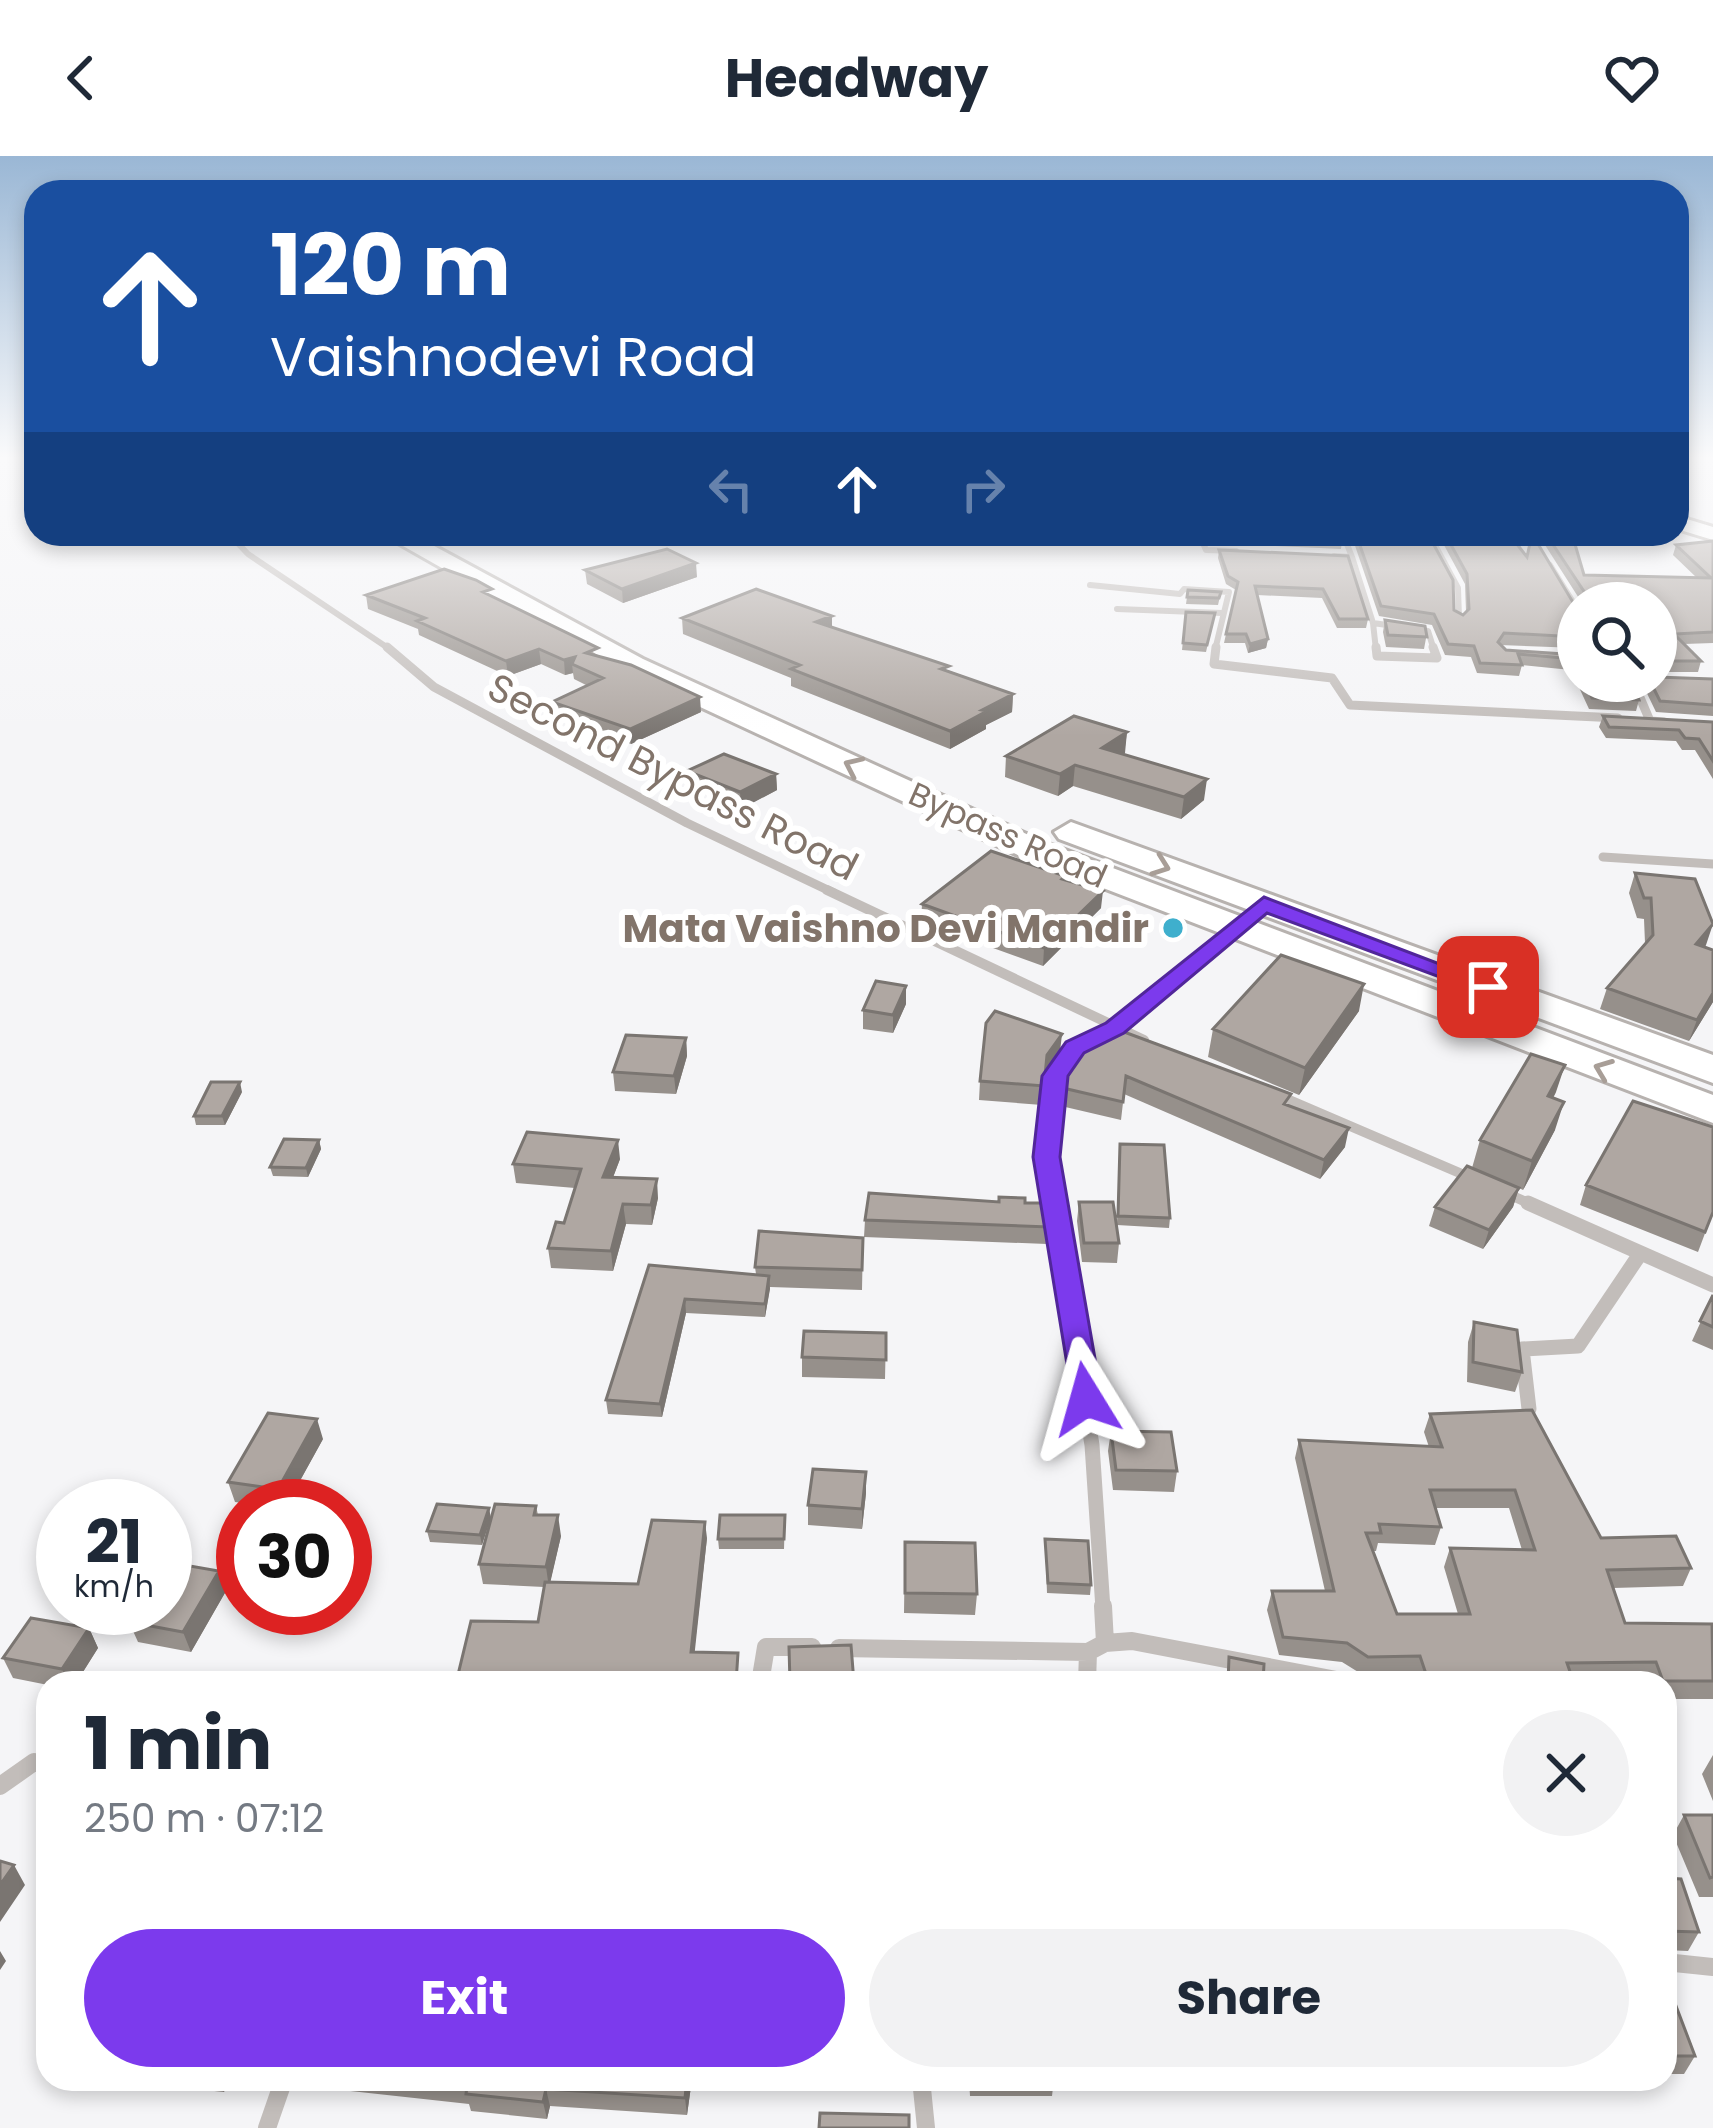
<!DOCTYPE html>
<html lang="en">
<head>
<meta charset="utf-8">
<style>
	body { margin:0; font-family:Poppins,sans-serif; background:#f2f2f3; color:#1f2937; height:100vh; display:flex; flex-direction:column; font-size:45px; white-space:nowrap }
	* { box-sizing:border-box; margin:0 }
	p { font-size:39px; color:#747a83 }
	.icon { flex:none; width:66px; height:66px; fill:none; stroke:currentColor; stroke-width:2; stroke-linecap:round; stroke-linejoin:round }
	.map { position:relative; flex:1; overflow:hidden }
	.drawer { position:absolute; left:36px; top:1515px; width:1641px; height:420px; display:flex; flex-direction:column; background:#fff; border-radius:36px; box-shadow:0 6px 18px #0003 }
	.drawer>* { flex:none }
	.banner { position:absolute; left:24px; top:24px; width:1665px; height:366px; border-radius:36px; box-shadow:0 6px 18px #0003; background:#1a4fa0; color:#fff; overflow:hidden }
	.fabs { position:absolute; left:1557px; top:426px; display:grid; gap:24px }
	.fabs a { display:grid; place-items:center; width:120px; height:120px; border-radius:50%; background:#fff; box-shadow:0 6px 18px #0003; font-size:60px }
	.speed { position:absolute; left:36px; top:1323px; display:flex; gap:24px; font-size:60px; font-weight:700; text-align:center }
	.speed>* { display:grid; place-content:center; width:156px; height:156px; border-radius:50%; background:#fff; box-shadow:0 6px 18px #0003; line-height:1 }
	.speed small { font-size:30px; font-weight:400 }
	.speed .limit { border:18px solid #d22; background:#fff; color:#111 }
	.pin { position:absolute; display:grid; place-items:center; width:102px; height:102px; color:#fff; margin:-51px; border-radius:24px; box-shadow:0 6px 18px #0006 }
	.me { position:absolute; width:132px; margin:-66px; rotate:352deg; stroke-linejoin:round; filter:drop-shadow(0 0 9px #0008) }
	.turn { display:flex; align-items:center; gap:42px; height:252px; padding:0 48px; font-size:54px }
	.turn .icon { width:156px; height:156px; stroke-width:2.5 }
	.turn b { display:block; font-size:84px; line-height:102px }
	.lanes { display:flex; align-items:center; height:114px; padding:0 48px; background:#0003; justify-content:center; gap:60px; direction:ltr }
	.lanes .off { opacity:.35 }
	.round { display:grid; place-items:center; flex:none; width:126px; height:126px; border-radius:63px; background:#f2f2f3 }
	.headline { display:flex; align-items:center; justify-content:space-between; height:204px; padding:0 48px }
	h1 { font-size:72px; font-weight:700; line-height:90px }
	.action { display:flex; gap:24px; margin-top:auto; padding:24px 48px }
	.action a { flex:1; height:138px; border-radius:72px; background:#7c3aed; color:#fff; font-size:48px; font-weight:700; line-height:138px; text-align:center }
	.action a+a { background:#f2f2f3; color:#1f2937 }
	header { display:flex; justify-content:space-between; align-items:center; height:156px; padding:0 48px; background:#fff; font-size:54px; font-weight:700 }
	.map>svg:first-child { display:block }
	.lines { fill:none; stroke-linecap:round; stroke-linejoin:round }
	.secondary-casing { stroke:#b9b3af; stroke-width:6 }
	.primary-casing { stroke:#b7b2af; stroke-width:6 }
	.street-far4 { stroke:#c2bdba; stroke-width:6 }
	.street-far3 { stroke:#c2bdba; stroke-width:9 }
	.street-far2 { stroke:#c2bdba; stroke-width:10 }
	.street-far1 { stroke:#c2bdba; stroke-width:15 }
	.street { stroke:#c2bdba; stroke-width:18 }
	.secondary { fill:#fff; fill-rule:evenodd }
	.primary { fill:#fff; fill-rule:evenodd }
	.wall { fill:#96908b; fill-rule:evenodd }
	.shaded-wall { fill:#7a7571 }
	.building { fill:#afa7a2; stroke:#7a7571; stroke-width:3; fill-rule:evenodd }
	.oneway { stroke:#a89e97 }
	.route { fill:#7c3aed; stroke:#51269a; stroke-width:3 }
	.poi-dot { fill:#3fafcd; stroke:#fff; stroke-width:4.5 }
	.labels { text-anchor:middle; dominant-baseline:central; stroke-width:12; stroke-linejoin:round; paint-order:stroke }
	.far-street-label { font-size:33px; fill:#82746a; stroke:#fff }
	.street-label { font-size:39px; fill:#82746a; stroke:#fff }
	.poi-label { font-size:39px; font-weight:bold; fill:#82746a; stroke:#fff; text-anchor:end }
</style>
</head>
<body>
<header><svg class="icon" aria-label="back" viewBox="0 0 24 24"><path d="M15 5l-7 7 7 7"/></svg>Headway<svg class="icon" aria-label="heart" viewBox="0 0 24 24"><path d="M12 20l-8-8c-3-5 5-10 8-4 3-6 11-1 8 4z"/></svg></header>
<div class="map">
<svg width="1713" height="1972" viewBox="0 0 1713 1972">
	<rect width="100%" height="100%" fill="#f5f5f7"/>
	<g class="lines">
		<defs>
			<path id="secondary" d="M1677,360l36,11v13l-36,-11z"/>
			<path id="primary" d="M382,378h30l231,125 401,183 669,253v28l-693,-267 -397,-185z
				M1071,666l642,233v28l-654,-244 -5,-7z"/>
		</defs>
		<!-- secondary casing -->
		<use href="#secondary" class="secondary-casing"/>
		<!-- primary casing -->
		<use href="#primary" class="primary-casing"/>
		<!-- street-far4 -->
		<path class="street-far4" d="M229,378l19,20 143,96
			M1199,378l7,16 30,1
			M1343,378l9,23
			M1429,378l29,54 1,30
			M1334,400l18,1 21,66
			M1550,409l28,45
			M1090,429l90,9 4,-5 45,3 -14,58
			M1117,453l105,4
			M1373,467l55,8 6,19
			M1373,467l3,27"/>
		<!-- street-far3 -->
		<path class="street-far3" d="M387,491l47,40 253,136 147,70
			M1216,491l-2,17 118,14 18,27 268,13
			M1376,491l1,9 60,2 -4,-11
			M1633,525l17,40 14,1
			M1603,701l110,7"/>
		<!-- street-far2 -->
		<path class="street-far2" d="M827,734l317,150
			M1112,873l151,-124
			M1280,940l196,84
			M1506,1037l29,13
			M1054,1050c-8,-51 -19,-136 34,-165"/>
		<!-- street-far1 -->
		<path class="street-far1" d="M1053,1047l39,242 11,164
			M1528,1047l185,82
			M1529,1253l-7,-60 56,-3 62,-92"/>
		<!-- street -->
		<path class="street" d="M1103,1450l2,37 27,-2 220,42
			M839,1492l249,4 17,-9
			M760,1527l6,-36h46
			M1087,1527l1,-31
			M0,1630l34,-24 14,4
			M1665,1806l48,5
			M921,1923l5,49
			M267,1972l17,-49"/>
		<!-- secondary -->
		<use href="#secondary" class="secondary"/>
		<!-- primary -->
		<use href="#primary" class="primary"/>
	</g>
	<!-- wall -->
	<path class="wall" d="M1210,378h131l1,7 -1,8 -128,-6z
		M1351,378h77l26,76 9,5 3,-4 -1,-27 -27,-50h71l18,23 51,48v43l-78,-3 6,5 72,5v26h54l7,19 -3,11 -47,-2 -18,-39 -49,-5 -3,11 -42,-3 -6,-16 -26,-2 -13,-30 -53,-9z
		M1538,378h34l12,41 113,3 -24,-23 3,-10 37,-4v102l-29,1 17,17 -3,11h-42v-69h-74z
		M1219,394l129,6 20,63 -2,9h-29l-15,-30 -65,-3 11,44 -2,9 -18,5 -3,-10h-21l12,-53 -10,-6 -8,-26z
		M585,414l112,7 -74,26 -36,-19z
		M1188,434l33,2 -3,13 -32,-1z
		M366,439l127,2 208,115 -70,32 -77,-27 -2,-15 36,-16 -14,-7 -1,-6 -8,2 -24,-11 -33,12 -89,-41 -1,-6 -50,-20z
		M1186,456l29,1 -9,39 -24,-2z
		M832,460v12l181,66 -1,18 -26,13v4l-36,20 -159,-63v-8l-108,-44 -1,-16z
		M1385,464l42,13 -3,16 -38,-2 -3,-15z
		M1713,523v37l-57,-4 -15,-31z
		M1603,560l110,6v57l-18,-29h-13l-6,-9 -70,-3 -7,-11z
		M1127,576l-3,22 80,46 -23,19 -108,-33 -15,10 -53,-19 1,-21z
		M687,615l89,3 1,16 -36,19 -53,-22z
		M1635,717l71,72 -2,2 9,55 -24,39 -89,-32 7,-21 38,-45 -1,-24 -7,-1 -8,-25z
		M922,748l179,4 -58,58 -122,-44z
		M906,848l-13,29 -30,-4v-19z
		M1359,855l-60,84 -91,-38 5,-28z
		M686,882l1,18 -11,38 -61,-3 -2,-19z
		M1060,896l-14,22 -4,31 -63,-5 1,-19z
		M1066,906l223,44 56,41 -25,32 -196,-85 -3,26 -60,-14z
		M242,936l-17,33h-29l-2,-9z
		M1556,936l-3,6 2,32 -32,60 -4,-2 -6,19 -30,42 -54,-23 6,-19 37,-39 8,-28z
		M319,984l2,9 -13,28 -35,-1 -3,-9z
		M1119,998l51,64 -1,10 -52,-3z
		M620,1003l-7,18 45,21 -6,27 -26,-1 -13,47 -62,-3 -3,-20 16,-25 11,-35 -59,-5 -3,-19z
		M1586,1029l127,27 -15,40 -118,-47z
		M999,1046l26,1 24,24 -2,17 -183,-7 1,-17z
		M1079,1046l40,41 -2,20 -35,-1 -5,-41z
		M863,1082l-1,52 -92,-3 -5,30 -79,-4 -24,104 -54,-3 -2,-14 43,-135 107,9 -1,-7z
		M1713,1139v55l-21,-9z
		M1474,1166l48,50 -7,20 -48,-10 1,-40z
		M886,1177l-1,46 -83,-2v-20z
		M1430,1258l171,124 90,30 -8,18 -70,2 12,35 88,3v73h-48v-16h-17l-1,-2h-73v2h-158l-2,-9 -51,1 -21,-13 -63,-7 -12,-45 5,-19h53l-30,-133 4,-18 130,7 -5,-15zM1436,1352h73l13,42 -72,-2 -6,19 14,47h-61l-24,-63h3l2,-8 57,2 6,-18z
		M1111,1275l66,40 -3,21 -61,-2 -5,-39z
		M323,1283l-37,67h-22l-29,-4 -7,-20z
		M866,1337l-4,36 -54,-4v-20z
		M536,1350l2,9 23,21 -11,46 88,2 69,-46 -13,114 44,1v30h-282l82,-61 6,-35 -61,-3 -4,-20z
		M489,1352l-7,37 -52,-3 -3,-11z
		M785,1359l-1,34h-65l-1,-10z
		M1045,1383l46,46 -1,10 -43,-2z
		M905,1386l72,52 -2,21 -71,-2z
		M226,1435l-35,61 -53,-10 -9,-20z
		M89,1472l9,20 -22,35h-28v2l-35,-7 -10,-20z
		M1713,1599v46l-11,-27z
		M1684,1659h29v82h-14l-26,-62z
		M1665,1722l34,54 -11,19 -23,-1z
		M1665,1821l30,79 -11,18h-19z
		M180,1923h48l-4,13 -39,-4z
		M310,1923h382l-5,36 -137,-9 -3,13 -76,-8 -2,-7 -155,-17z
		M969,1923h85l-2,17h-82z"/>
	<!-- shaded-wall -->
	<path class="shaded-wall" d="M696,407l1,14 -74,26 -1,-14z
		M832,460v16l-16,-10z
		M1268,483l-2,9 -18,5 2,-9z
		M539,493l2,15 -33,12 -2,-15z
		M575,501l-3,7 1,9 -8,2 -1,-15z
		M1013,538l-1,18 -26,13v4l-36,20v-18l32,-21z
		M700,541l1,15 -70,32 -1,-15z
		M1127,576l-2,21 -25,16 2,-21z
		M1075,609l-2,21 -15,10 2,-22z
		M776,618l1,16 -36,19 -1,-17z
		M1207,623l-3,21 -23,19 3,-22z
		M1103,735l-2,17 -58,58 1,-18z
		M1713,768l-7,21 -17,20 7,-21z
		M1364,828l-5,27 -60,84 6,-27z
		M906,830v18l-13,29v-18z
		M1713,837v9l-24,39 8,-21z
		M1062,878l-2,18 -14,22 -4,31 5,-50z
		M686,882l1,18 -11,38 -2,-18z
		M1565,909l-9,27 -17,32 9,-28z
		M240,926l2,10 -17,33 -3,-9z
		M1564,946l-9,28 -32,60 9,-29z
		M1349,972l-4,19 -25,32 4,-19z
		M319,984l2,9 -13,28 -2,-9z
		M618,984l2,19 -14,37 -3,-19z
		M657,1023l1,19 -6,27 -1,-20z
		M1519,1032l-6,19 -30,42 6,-19z
		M623,1048l3,20 -13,47 -2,-20z
		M769,1120l1,13 -5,28v-13z
		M685,1143l1,14 -24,104 -2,-13z
		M317,1263l6,20 -37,67h-2l-6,-17z
		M866,1316v21l-4,36v-20z
		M489,1352l2,10 -9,27 -2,-10z
		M558,1359l3,21 -12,52 -3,-21z
		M705,1366l2,16 -14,130 -2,-16z
		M219,1415l7,20 -35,61 -8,-20z
		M89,1472l9,20 -22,35h-7l-7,-14z
		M14,1709l11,20 -25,37v-37z
		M0,1795l6,10 -6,9z
		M220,1923h8l-4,13 -5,-9z
		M687,1923h5l-5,36 -2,-17z
		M546,1933l4,17 -3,13 -4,-17z"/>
	<!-- building -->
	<path class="building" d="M1214,378h127l1,7 -128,-6z
		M1356,378h72l25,46 1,30 9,5 6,-6 -2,-35 -22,-40h64l18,23 5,-23 42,70 4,1v32l-74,-4 -6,9 8,8 72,5v13l-4,-9 -56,-5 4,11 -42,-2 -6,-17 -26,-2 -14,-30 -53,-8z
		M1546,378h26l12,41 127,3 -35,-33 37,-4v91l-39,2 27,27h-45v-58h-72l3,-7z
		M667,393l29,14 -74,26 -37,-19z
		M1219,394l129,6 20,63h-29l-16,-30 -68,-3 13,53 -18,5 -4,-10h-20l12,-52 -10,-6z
		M444,413l32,11 16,9 -9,3 115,56 -12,5 45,12 69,32 -70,32 -78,-27 51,-24 -31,-14 3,-7 -11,3 -25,-11 -33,12 -89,-40 8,-3 -59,-23z
		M756,433l76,27 -16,6 133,44 -8,3 72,25 -31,16 5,1 -37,20 -159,-62 9,-4 -118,-47z
		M1188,434l33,2 -2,6 -32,-1z
		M1186,456l29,1 -8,32 -24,-2z
		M1385,464l40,6 2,11 -39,-2z
		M1656,521l57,2v26l-53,-4 -10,-20h6z
		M1584,525h48l7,19 -47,-2z
		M1074,560l53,16 -25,16 105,31 -23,18 -109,-32 -15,9 -54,-18z
		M1603,560l110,6v39l-14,-22 -14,-1 -6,-8 -70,-3z
		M724,598l52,20 -36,18 -53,-21z
		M991,695l74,25 -3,3 41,12 -59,57 -122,-44z
		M1635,717l60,6 18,45 -17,20 17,6v43l-16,27 -90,-32 46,-53 -2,-37h-7z
		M1281,799l83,29 -59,84 -92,-39z
		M876,825l30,5 -13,29 -30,-5z
		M995,855l67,23 -15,21 -3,31 -64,-5 6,-58z
		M1108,870l183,68 -7,10 65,24 -25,32 -198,-84 -3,26 -60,-14 3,-26 15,-21z
		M626,879l60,3 -12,38 -61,-4z
		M1531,898l34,11 -17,31 16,6 -32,59 -52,-21z
		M211,926h29l-18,34h-28z
		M1633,945l80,26v85l-8,20 -119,-47z
		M527,976l91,8 -15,37 54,2 -6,26 -28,-1 -12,47 -63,-3 8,-26 8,1 17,-54 -68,-5z
		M284,983l35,1 -13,28 -36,-1z
		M1120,988l44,1 6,73 -52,-2z
		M1467,1010l52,22 -30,42 -54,-23z
		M869,1037l130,9v-5l26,1v5h20l4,24 -184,-7z
		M1079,1046h34l6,41h-35z
		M759,1075l104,7 -1,32 -107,-3z
		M649,1109l120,11 -4,28 -80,-5 -25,105 -54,-4z
		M1713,1139v32l-13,-6z
		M1474,1166l43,8 5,42 -49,-10z
		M804,1175l82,2v27l-84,-3z
		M1532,1254l69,128 75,-2 15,32 -84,2 18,53 87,1 1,57h-50l-7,-19 -89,1 7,20h-145l-9,-27 -52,1 -21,-14 -64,-6 -11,-46h62l-35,-151 143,7 -12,-33zM1430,1334h85l20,60 -85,-2 20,66h-73l-31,-81h15l-2,-9 62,3z
		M268,1257l49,6 -39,70 -50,-7z
		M1111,1275l60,1 6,39 -61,-1z
		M813,1313l53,3 -4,37 -54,-4z
		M437,1348l52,4 -9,27 -53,-4z
		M495,1348l41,2 -2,9h24l-12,52 -67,-3z
		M720,1359h65l-1,24h-66z
		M652,1364l53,2 -14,130 47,1 -2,30h-174l-50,-3v3h-56l15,-62 67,1 7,-40 93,2z
		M1045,1383l43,2 3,44 -43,-2z
		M905,1386l70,1 2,51 -72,-1z
		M167,1406l52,9 -36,61 -54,-10 9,-14h27v-43z
		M31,1462l58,10 -27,41 -59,-11z
		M851,1489l3,38h-64l-1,-36z
		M1229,1501l35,7 -1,19h-35z
		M1684,1659h29v62l-3,1z
		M0,1705l14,4 -14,20z
		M1665,1722l16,1 18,53 -34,-1z
		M1665,1821l30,79h-30z
		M182,1923h38l-1,4z
		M390,1923h297l-2,19 -139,-9 -3,13 -77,-8 1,-7z
		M820,1957l89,2v13h-90z"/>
	<!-- one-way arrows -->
	<defs><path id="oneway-chevron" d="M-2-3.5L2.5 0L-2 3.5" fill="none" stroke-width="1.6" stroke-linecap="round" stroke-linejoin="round" transform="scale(3)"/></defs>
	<g class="oneway">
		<use href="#oneway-chevron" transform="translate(853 610) rotate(-155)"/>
		<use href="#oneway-chevron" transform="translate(1161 710) rotate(20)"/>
		<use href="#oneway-chevron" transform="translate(1603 913) rotate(-159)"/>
	</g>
	<!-- sky -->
	<linearGradient id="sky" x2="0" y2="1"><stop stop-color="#9ab7d5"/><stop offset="0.52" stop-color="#fafafb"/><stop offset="1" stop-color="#fafafb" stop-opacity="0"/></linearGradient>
	<rect width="1713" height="580" fill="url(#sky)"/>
	<!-- route -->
	<path class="route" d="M1264,741l236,90 -20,5 -213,-79 -143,120 -40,20 -16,23 -8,81 42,242 -5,8h-23l-41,-250 9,-81 24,-34 40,-19z"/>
	<!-- markers -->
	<circle class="poi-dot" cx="1173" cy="772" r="12"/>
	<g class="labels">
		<!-- far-street labels -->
		<g class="far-street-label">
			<text transform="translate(1008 679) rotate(24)">Bypass Road</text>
		</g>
		<!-- street labels -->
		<g class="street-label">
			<text transform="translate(673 621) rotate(27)">Second Bypass Road</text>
		</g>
		<!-- poi labels -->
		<g class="poi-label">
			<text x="1149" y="772">Mata Vaishno Devi Mandir</text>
		</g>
	</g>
</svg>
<div class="fabs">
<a><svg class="icon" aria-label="search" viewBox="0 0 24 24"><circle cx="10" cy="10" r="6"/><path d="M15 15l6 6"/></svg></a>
</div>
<div class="speed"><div>21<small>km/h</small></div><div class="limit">30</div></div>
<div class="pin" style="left:1488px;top:831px;background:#d93025"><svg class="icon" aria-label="arrive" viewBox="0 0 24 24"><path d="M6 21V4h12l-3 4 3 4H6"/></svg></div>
<svg class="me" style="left:1086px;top:1243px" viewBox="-20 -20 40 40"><path d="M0-17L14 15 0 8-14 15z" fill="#7c3aed" stroke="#fff" stroke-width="4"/></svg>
<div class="banner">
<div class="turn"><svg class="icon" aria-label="ahead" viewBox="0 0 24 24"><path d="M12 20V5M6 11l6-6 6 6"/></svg><div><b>120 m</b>Vaishnodevi Road</div></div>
<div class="lanes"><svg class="icon off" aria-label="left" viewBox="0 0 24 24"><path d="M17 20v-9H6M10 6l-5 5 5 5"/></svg><svg class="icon" aria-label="ahead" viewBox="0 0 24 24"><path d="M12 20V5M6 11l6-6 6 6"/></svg><svg class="icon off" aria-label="right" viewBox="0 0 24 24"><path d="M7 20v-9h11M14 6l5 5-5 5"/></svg></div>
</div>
<section class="drawer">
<div class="headline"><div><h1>1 min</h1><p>250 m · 07:12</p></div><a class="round"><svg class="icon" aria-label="close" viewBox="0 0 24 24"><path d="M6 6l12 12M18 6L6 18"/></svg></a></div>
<div class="action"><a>Exit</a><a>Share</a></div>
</section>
</div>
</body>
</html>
